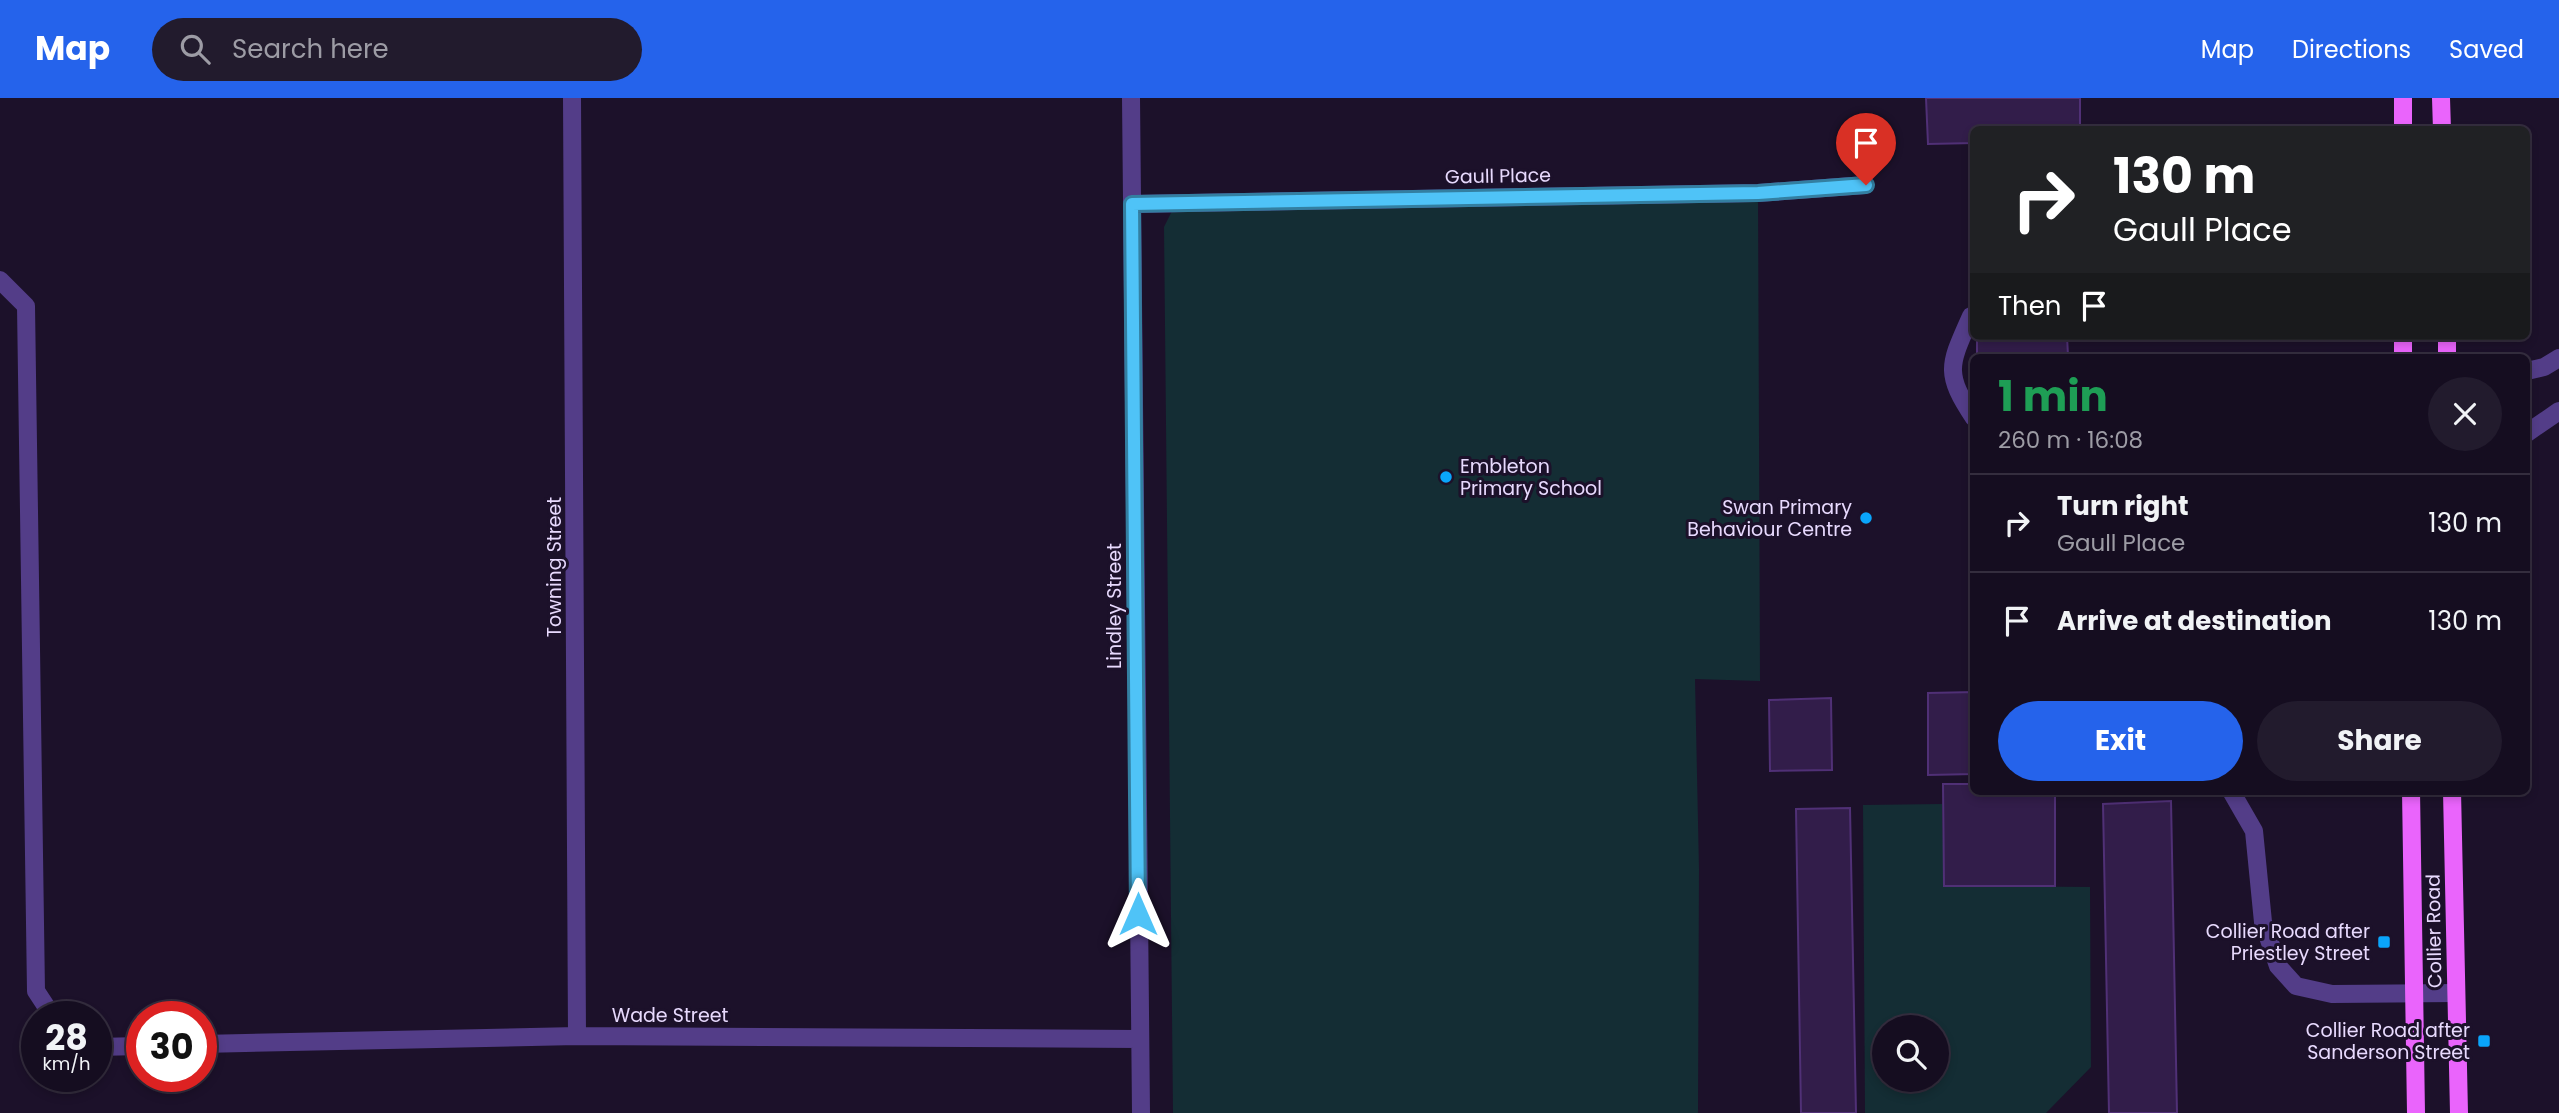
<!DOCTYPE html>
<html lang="en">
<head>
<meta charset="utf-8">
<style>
	body { margin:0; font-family:Poppins,sans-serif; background:#221b2d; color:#f1f3f6; height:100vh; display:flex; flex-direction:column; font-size:26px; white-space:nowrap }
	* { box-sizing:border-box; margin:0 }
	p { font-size:23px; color:#9d9ca5 }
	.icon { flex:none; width:38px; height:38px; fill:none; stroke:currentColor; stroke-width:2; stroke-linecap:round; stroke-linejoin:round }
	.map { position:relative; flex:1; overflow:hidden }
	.details { position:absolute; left:1970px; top:256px; width:560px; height:441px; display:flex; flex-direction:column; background:#150d20; border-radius:10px; box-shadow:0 4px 10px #0003,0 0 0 2px #342d3e }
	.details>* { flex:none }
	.hud { position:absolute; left:1970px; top:28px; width:560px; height:214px; border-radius:10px; box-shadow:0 4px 10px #0003,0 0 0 2px #342d3e; background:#202124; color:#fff; overflow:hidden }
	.controls { position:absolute; left:1872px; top:917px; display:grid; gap:14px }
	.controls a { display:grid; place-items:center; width:77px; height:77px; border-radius:50%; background:#150d20; box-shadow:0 4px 10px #0003,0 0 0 2px #342d3e; font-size:35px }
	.speed { position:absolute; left:21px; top:903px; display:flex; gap:14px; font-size:35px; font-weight:700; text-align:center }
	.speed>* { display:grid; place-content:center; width:91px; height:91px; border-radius:50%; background:#150d20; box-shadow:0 4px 10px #0003,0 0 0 2px #342d3e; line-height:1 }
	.speed small { font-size:18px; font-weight:400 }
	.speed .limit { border:10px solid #d22; background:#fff; color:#111 }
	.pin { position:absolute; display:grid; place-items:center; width:60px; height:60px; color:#fff; margin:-72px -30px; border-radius:50% 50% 50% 0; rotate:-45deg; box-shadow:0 0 7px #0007 }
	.pin .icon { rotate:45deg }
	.me { position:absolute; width:77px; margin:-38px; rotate:0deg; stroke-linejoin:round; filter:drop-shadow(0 0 5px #0008) }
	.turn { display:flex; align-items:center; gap:24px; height:147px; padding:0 28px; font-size:32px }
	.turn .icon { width:91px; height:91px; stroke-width:2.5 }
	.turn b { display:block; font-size:49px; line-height:60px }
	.then { display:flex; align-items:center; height:66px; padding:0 28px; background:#0003; gap:14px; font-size:26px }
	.round { display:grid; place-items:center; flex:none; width:74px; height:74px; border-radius:37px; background:#221b2d }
	.headline { display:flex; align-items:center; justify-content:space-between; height:119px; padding:0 28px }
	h1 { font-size:42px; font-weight:700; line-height:52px; color:#1e9e55 }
	.action { display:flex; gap:14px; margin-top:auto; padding:14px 28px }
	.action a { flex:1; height:80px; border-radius:42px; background:#2563eb; color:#fff; font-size:28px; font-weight:700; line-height:80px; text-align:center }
	.action a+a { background:#221b2d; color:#f1f3f6 }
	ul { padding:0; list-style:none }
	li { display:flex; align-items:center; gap:21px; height:98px; padding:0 28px; border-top:2px solid #342d3e }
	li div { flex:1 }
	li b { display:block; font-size:26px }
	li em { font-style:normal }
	header { display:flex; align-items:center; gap:42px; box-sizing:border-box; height:98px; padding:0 35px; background:#2563eb; color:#fff }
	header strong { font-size:33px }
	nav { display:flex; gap:38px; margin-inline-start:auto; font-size:24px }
	.search { width:490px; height:63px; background:#221b2d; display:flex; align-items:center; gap:18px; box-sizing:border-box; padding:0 24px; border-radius:38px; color:#9d9ca5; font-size:26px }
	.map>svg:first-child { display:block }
	.green { fill:#142d34; fill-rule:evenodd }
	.building { fill:#321d4a; stroke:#503076; stroke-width:2 }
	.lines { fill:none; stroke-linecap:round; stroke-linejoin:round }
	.minor { stroke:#533d88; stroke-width:18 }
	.major { stroke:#ea64fc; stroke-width:18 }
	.route-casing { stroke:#337fa1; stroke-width:18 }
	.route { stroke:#4fc3f7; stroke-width:12 }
	.poi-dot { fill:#0aa5fb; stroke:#1c112a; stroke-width:2.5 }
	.labels { text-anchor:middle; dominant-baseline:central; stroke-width:6; stroke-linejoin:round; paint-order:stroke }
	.street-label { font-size:19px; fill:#e8dafe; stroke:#1c112a }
	.poi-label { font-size:19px; fill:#e8dafe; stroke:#1c112a; text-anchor:end }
</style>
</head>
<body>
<header>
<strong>Map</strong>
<div class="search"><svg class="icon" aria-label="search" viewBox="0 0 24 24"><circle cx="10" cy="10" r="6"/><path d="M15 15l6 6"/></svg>Search here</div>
<nav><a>Map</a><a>Directions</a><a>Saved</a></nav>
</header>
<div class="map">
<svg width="2559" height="1015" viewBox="0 0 2559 1015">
	<rect width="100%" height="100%" fill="#1c112a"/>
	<!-- green -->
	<path class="green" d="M1758,95l2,488 -65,-2 4,190 -1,244h-525l-9,-886 12,-24z
		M1942,706l2,82 146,1 1,180 -45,46h-181l-2,-308zM1885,929h52v53h-52z"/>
	<!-- building -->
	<path class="building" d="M1926,0h154v32h-106v13l-46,1z
		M1977,238h90l1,20 29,1h-120z
		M1974,594v82l-46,1v-82z
		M1831,600l1,72 -62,1 -1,-71z
		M1943,686h31v7h81v95h-111z
		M2171,703l6,312h-68l-6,-309z
		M1850,710l6,305h-55l-5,-304z"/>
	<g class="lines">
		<!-- minor -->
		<path class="minor" d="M572,0l5,938
			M1131,0l10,1015
			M1132,106l626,-11 107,-8
			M0,182l26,26 10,685 17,26
			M1974,217l-3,1c-21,48 -28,56 3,102
			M2527,273l17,-4 15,-9
			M2527,335l32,-22
			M2231,693l23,40 9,91 15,44 18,20 36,8 124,-1
			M201,946l376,-8 562,3
			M96,949l46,-1"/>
		<!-- major -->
		<path class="major" d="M2403,0v32
			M2441,0l1,32
			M2403,238v21
			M2447,238v21
			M2411,693l5,322
			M2452,693l7,322"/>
	</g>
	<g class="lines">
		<defs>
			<path id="route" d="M1138,816l-6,-710 626,-11 108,-8"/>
		</defs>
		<!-- route casing -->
		<use href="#route" class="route-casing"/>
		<!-- route -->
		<use href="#route" class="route"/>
	</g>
	<!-- markers -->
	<g class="poi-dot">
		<circle cx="1446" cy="379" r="7"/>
		<circle cx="1866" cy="420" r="7"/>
		<rect x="2377" y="837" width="14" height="14" rx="3.5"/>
		<rect x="2477" y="936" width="14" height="14" rx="3.5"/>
	</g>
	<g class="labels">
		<!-- street labels -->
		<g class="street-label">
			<text transform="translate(1498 78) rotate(-1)">Gaull Place</text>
			<text transform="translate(554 469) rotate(-90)">Towning Street</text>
			<text transform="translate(1114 508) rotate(-90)">Lindley Street</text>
			<text transform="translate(2434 833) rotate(-91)">Collier Road</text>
			<text x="670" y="917">Wade Street</text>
		</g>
		<!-- poi labels -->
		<g class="poi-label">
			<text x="1460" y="368" text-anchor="start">Embleton<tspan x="1460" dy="22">Primary School</tspan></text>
			<text x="1852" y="409">Swan Primary<tspan x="1852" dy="22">Behaviour Centre</tspan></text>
			<text x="2370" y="833">Collier Road after<tspan x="2370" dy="22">Priestley Street</tspan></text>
			<text x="2470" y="932">Collier Road after<tspan x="2470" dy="22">Sanderson Street</tspan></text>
		</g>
	</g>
</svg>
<div class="controls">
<a><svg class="icon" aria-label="search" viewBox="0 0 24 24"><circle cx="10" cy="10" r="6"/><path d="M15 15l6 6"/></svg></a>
</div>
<div class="speed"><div>28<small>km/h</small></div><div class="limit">30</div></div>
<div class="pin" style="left:1866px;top:87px;background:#d93025"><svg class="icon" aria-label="arrive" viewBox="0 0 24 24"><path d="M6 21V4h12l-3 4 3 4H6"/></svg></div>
<svg class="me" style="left:1138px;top:816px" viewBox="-20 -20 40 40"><path d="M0-17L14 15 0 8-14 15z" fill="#4fc3f7" stroke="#fff" stroke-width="4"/></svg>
<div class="hud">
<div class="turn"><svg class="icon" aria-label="right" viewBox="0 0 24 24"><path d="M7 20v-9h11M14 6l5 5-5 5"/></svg><div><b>130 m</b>Gaull Place</div></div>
<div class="then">Then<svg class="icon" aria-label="arrive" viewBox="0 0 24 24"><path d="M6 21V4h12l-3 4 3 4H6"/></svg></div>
</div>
<section class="details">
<div class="headline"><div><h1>1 min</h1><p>260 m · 16:08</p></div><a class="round"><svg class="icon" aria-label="close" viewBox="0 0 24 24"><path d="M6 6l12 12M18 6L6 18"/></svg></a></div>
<ul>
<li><svg class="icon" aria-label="right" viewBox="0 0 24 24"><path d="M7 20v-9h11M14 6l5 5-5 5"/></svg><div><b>Turn right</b><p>Gaull Place</p></div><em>130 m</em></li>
<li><svg class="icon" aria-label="arrive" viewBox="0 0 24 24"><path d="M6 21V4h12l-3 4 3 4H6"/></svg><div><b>Arrive at destination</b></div><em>130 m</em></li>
</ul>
<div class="action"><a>Exit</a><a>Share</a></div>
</section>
</div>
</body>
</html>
